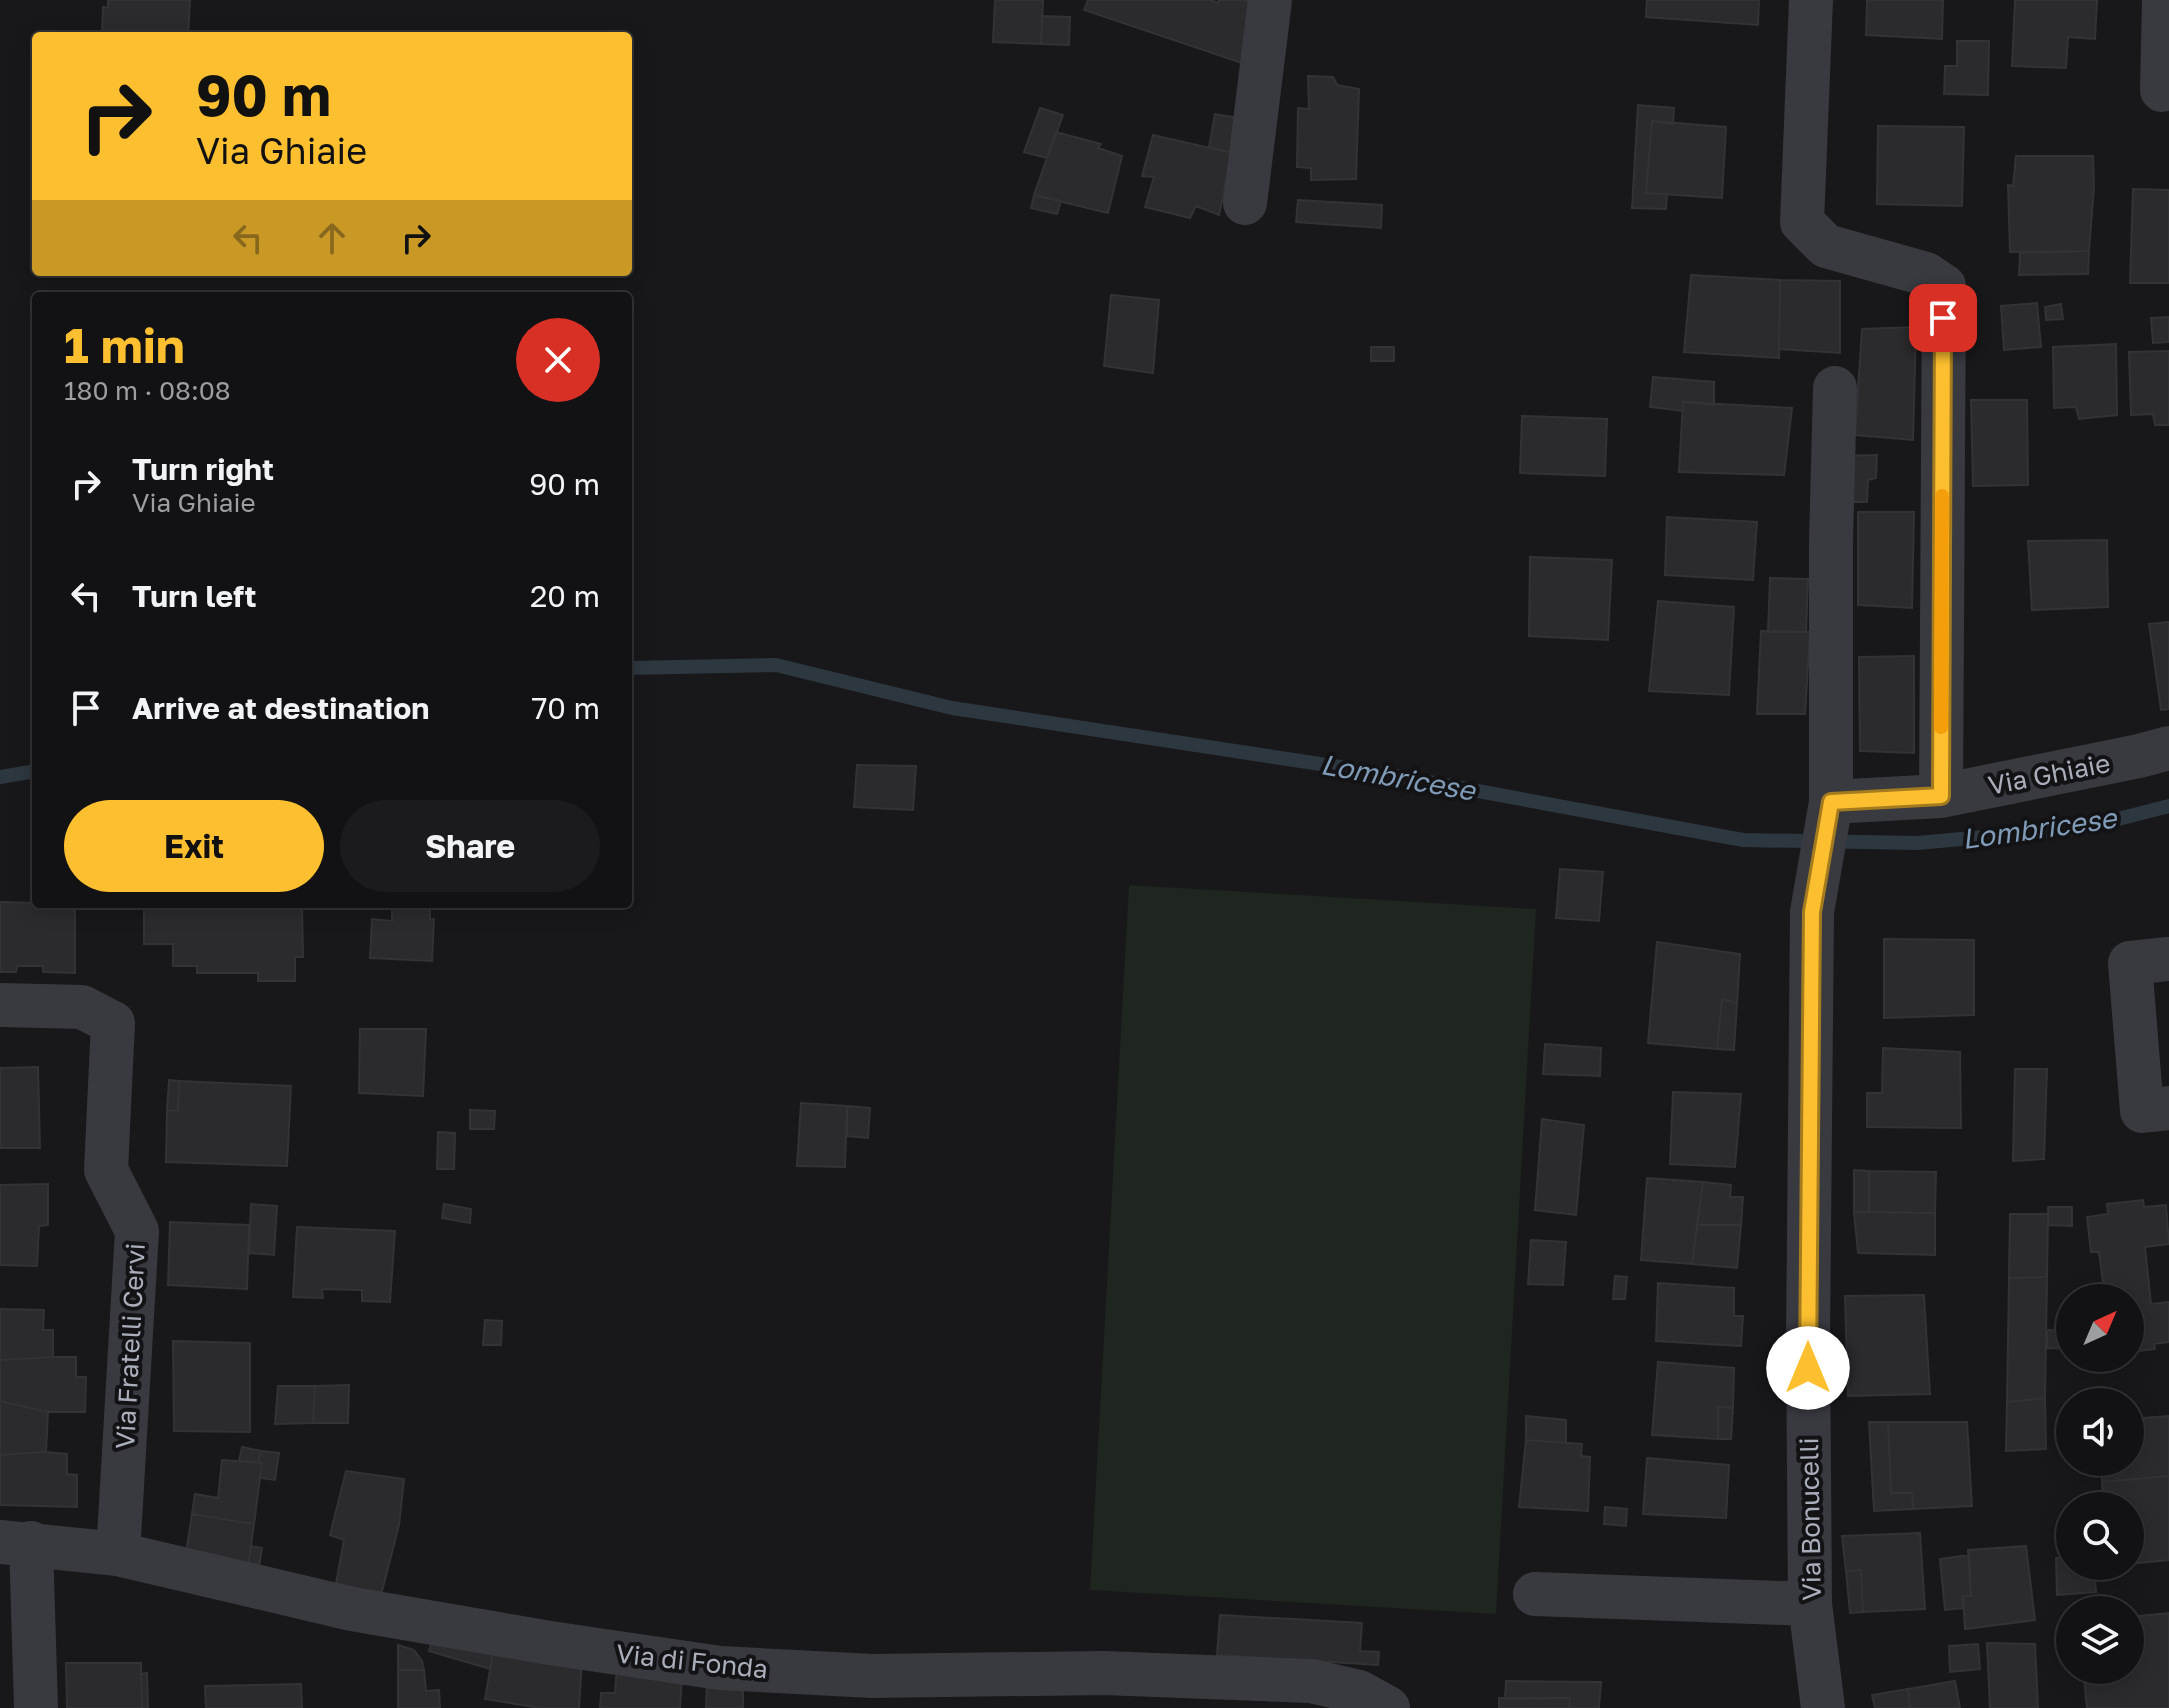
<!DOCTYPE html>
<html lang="en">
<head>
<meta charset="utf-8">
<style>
	body { margin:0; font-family:"Golos Text",sans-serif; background:#1b1b1d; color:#f1f3f6; height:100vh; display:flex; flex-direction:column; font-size:30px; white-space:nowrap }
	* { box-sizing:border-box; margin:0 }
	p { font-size:26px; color:#9c9ea0 }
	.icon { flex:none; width:44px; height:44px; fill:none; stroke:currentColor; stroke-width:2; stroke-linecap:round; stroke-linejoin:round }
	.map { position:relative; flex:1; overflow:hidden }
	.side { position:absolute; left:32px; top:292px; width:600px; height:616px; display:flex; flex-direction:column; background:#121214; border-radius:8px; box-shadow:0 4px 20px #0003,0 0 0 2px #313234 }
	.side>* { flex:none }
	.guide { position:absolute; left:32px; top:32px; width:600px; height:244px; border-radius:8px; box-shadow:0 4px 20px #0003,0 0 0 2px #313234; background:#fcbf2f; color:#111; overflow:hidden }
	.needle { width:52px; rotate:44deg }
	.buttons { position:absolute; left:2056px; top:1284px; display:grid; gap:16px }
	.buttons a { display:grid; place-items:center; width:88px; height:88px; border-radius:50%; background:#121214; box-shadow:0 4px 20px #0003,0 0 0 2px #313234; font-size:40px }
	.pin { position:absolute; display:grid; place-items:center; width:68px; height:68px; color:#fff; margin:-34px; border-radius:16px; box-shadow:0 4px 12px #0006 }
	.me { position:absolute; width:88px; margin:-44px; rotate:0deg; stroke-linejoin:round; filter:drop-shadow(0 0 6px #0008) }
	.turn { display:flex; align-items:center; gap:28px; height:168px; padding:0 32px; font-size:36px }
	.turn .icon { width:104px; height:104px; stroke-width:2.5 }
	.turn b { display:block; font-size:56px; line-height:68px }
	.lanes { display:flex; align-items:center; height:76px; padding:0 32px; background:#0003; justify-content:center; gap:40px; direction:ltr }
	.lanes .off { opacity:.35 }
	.round { display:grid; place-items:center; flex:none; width:84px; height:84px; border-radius:42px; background:#1b1b1d }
	.overview { display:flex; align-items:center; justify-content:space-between; height:136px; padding:0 32px }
	h1 { font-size:48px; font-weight:700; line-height:60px; color:#fcbf2f }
	.primary-button { display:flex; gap:16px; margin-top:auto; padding:16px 32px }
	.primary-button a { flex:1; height:92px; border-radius:48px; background:#fcbf2f; color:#111; font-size:32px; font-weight:700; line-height:92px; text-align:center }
	.primary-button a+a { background:#1b1b1d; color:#f1f3f6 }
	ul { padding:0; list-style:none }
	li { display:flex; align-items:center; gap:24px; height:112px; padding:0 32px }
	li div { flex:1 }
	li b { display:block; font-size:30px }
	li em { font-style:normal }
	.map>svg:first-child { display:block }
	.green { fill:#1e261f }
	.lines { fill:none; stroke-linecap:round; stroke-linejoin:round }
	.stream { stroke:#2d373f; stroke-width:14 }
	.building { fill:#2b2b2e; stroke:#323237; stroke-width:2 }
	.minor { stroke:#393a40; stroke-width:44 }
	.route-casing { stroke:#a47c1f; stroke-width:20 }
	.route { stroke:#fcbf2f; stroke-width:14 }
	.slow { stroke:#f59e0b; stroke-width:14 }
	.labels { text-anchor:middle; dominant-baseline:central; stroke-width:8; stroke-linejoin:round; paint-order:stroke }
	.street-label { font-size:26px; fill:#aaaebb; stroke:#131315 }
	.water-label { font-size:28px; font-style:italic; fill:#7f9bb7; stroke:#131315 }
</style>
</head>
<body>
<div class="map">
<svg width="2169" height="1708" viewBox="0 0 2169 1708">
	<rect width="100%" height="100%" fill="#18181a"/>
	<!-- green -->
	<path class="green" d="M1129,885l407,24 -40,705 -406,-24z"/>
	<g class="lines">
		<!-- stream -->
		<path class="stream" d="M628,668l148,-3 176,43 434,66 357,66 174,3 166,-15 86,-22
			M0,777l36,-6"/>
	</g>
	<!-- building -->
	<path class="building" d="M108,0h82l-2,36h-86l1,-29 5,1z
		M995,0h48l-2,44 -48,-2z
		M1088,0h123l7,3 1,-3h26l19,7 -19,57 -161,-54z
		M1647,0h112l-1,25 -112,-8z
		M1867,0h76l-1,39 -76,-4z
		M2015,0h82l-2,39 -27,-2 -2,31 -54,-2z
		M1042,16l28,1 -1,28 -28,-1z
		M1957,41h32l-1,54 -44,-1 1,-28h12z
		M1308,76l25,1 4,8 22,4 -3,90 -45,1v-12l-14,-1 1,-59 11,1z
		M1638,105l36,3 -1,16 -21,-3 -6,72 21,1 -1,15 -34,-1z
		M1040,108l23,7 -16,43 -23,-6z
		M1215,114l24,4 -7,35 -23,-6z
		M1652,121l74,6 -4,71 -76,-5z
		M1878,126l86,1 -2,79 -85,-2z
		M1056,132l45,12 -3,4 24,8 -14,57 -74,-18z
		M1153,135l79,18 -13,62 -23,-9 -6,12 -45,-11 9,-30 -12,-1z
		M2016,156h77l1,30 -5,65 -79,1 -2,-67 5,1z
		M2133,189l36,1v93h-39z
		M1034,195l27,6 -4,13 -26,-6z
		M1298,200l84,5 -1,23 -85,-6z
		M2089,251l-1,23 -69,1 1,-22z
		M1691,275l89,5 -1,78 -95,-6z
		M1780,280l60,1v72l-61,-4z
		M1111,295l48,5 -6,73 -49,-7z
		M2037,303l4,44 -37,3 -3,-44z
		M2061,304l2,15 -17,1 -1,-13z
		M2169,317v25l-16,1 -2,-25z
		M1916,327l-3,113 -58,-5 7,-106z
		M2116,344l1,71 -38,4 -3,-12 -22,1 -1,-61z
		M1371,347h23v14h-23z
		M2169,351v74h-14l-2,-11 -22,1 -2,-63z
		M1653,377l61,5v23l-31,-3 -1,9 -32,-4z
		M1971,400h56l1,85 -55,1z
		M1683,402l109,6 -8,67 -105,-3z
		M1522,416l85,3 -2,57 -85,-3z
		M1877,455l-1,23 -8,2 -1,22h-27v-46z
		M1858,512h56l-2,96 -54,-3z
		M1667,517l90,5 -4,58 -88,-5z
		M2107,540l1,67 -76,3 -4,-69z
		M1530,557l82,3 -4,80 -79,-4z
		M1770,578l38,1 -2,53h-38z
		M1658,601l76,6 -5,88 -80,-4z
		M2169,622v87l-8,1 -12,-86z
		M1761,631l49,1 -5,82h-48z
		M1914,656v97l-54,-2 -1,-94z
		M857,765l59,1 -3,44 -59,-3z
		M1560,869l43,3 -4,49 -43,-3z
		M0,902l75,2v69l-32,-1v-6h-26l-1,6h-16z
		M144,904h158l1,53h-8v24h-37v-8h-61v-7h-24v-22h-29z
		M392,904h38v16l4,-1 -2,42 -62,-3 2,-39 20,2z
		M1884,939l90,1v75l-90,3z
		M1657,942l83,12 -3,49 -15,-4 -5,50 -69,-6z
		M1722,999l15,4 -3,47 -17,-1z
		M360,1029h66l-3,67 -64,-3z
		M1545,1044l56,4 -1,28 -57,-2z
		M1883,1048l77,4 1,76 -94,-1v-34h15z
		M38,1067l2,81h-40v-80z
		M2015,1069h32l-3,90 -31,2z
		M169,1080l10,1 -1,30 -11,-1z
		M179,1081l112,5 -4,80 -121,-4 1,-52 11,1z
		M1673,1092l68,2 -6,73 -65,-3z
		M801,1103l46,3 -2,61 -48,-1z
		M847,1106l23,2 -2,30 -21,-2z
		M470,1110l25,1 -1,18h-24z
		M1542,1119l42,6 -8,90 -41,-5z
		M438,1132l17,1 -1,36h-17z
		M1854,1170l15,1v41h-15z
		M1869,1171l67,1 -1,41 -66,-1z
		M1647,1178l56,4 -11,82 -51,-4z
		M1703,1182l28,3 -1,12h13l-2,28h-44z
		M48,1184v41l-9,1 -2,40 -37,-1v-80z
		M2143,1200l1,7 22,-2 3,39 -24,3 6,57 18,-2v40l-15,2 1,5 -25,3v-54h-25l-6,-46h-8l-4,-35 21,-3 -1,-10z
		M251,1204l26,2 -3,49 -25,-2z
		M444,1204l27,5 -1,14 -28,-5z
		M2048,1207h24v19l-24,-1z
		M1854,1212l81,1v42l-77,-2z
		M2010,1214h38l-1,63 -38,1z
		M170,1222l79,3 -2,64 -79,-4z
		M1697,1225h44l-4,43 -45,-4z
		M297,1227l98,4 -5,71 -28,-1v-11l-40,-1 1,9 -30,-1z
		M1531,1240l35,2 -3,43 -35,-1z
		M1615,1276l12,1 -2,22h-12z
		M2047,1277l-2,121 -38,4 2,-124z
		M1658,1283l76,5v28h9l-2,30 -85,-5z
		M1924,1295l6,99 -82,2 -3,-100z
		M0,1309l44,1 -1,20h10v27l-53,3z
		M485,1320l17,1 -1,24h-18z
		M2047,1330l23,1v18l-23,-1z
		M173,1341l77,2v89l-76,-1z
		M53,1357h23v20h10l-1,35h-37l-48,-11v-41z
		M1658,1362l76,6 -1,40 -15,-1v32l-66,-4z
		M349,1385l-1,38h-35l2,-37z
		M278,1386h37l-2,37 -38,1z
		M2045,1398l1,51 -40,2 1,-49z
		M0,1401l48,11 -2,40 -46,3z
		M1718,1407l15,1 -2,31h-13z
		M1526,1416l40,4v23l-40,-3z
		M2169,1416v60l-67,6v-20h28v-43z
		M1869,1422h19l3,71h21l1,16 -39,2z
		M1888,1422h79l5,84 -59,3 -1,-16h-21z
		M1526,1440l56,4 -1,12 9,1 -2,54 -69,-4z
		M242,1447l19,4 -3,11 -19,-1z
		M261,1451l18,2 -4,27 -15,-2 2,-15 -4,-1z
		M46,1452l21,2v20l10,1v32l-77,-2v-50z
		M1647,1458l82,7 -3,53 -83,-4z
		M222,1460l40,3 -8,61 -62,-10 3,-20 23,4z
		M346,1471l58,8 -5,46 -19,74 -46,-5 10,-54 -14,-5z
		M2169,1476v84l-39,4v-58h-26l-2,-24z
		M1605,1507l22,2 -1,17 -22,-2z
		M192,1514l62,10 -7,50 -63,-7z
		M1920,1533l5,76 -62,3 -2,-42 -15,1 -4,-35z
		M251,1546l11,2 -4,25 -11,1z
		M2026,1546l9,74 -70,9 -2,-33h8l-3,-46z
		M1969,1555l2,41h-8v12l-18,2 -5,-51z
		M2070,1557v9h24l2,26 -39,3 -1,-37z
		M1861,1570l2,42 -13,1 -4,-42z
		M2169,1613v95h-82l-4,-38h47v-53z
		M1220,1615l142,8 -2,28 19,1 -1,13 -161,-10z
		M434,1634l60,13 -4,22 -61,-18z
		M1987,1643l48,1 3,64h-48z
		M1978,1644l2,25 -30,3 -1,-26z
		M398,1645l16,5 8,11 2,9h-26z
		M494,1647l88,13 -3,48h-39l-55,-9z
		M66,1663h75l1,45h-75z
		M617,1667l65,9 -2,32h-80l1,-15h14z
		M398,1670h26l2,21 13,-1 1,18h-42z
		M147,1673l1,35h-6l-1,-34z
		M1506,1681l95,1 -2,26h-30l1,-10 -65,1z
		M1955,1681l5,27h-50l-2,-19z
		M707,1682l36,6v20h-37z
		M301,1684l1,24h-96l-1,-22z
		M1908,1689l2,19h-35l-3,-13z
		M1499,1698h71l-1,10h-70z"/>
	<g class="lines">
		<!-- minor -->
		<path class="minor" d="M1811,0l-9,222 24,24 100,28 18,12 -3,510
			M2162,90l2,-90
			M1245,203l25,-203
			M1831,802l110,-6 198,-40 30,-8
			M2169,959l-39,4 12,148 27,-3
			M0,1005l82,2 31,16 -7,147 31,61 -19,323
			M0,1542l118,12 234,55 198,34 170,25 152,8 232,-3 207,8 48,11 29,16
			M31,1543l5,165
			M1535,1594l275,10
			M1823,1708l-13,-104 -2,-265 4,-427 19,-110v-260l4,-154"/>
	</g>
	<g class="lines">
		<defs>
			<path id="route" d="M1808,1368l4,-456 19,-110 110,-6 2,-478"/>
		</defs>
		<!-- route casing -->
		<use href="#route" class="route-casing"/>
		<!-- route -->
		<use href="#route" class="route"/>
		<!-- slow -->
		<path class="slow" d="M1941,727l1,-231"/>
	</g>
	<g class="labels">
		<!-- street labels -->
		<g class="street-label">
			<text transform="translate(2049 774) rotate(-11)">Via Ghiaie</text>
			<text transform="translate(130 1346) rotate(-87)">Via Fratelli Cervi</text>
			<text transform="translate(1810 1519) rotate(-91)">Via Bonucelli</text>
			<text transform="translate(692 1661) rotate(6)">Via di Fonda</text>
		</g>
		<!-- water labels -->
		<g class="water-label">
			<text transform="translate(1398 777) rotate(10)">Lombricese</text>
			<text transform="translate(2039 828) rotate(-8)">Lombricese</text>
		</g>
	</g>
</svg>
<div class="buttons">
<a><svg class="needle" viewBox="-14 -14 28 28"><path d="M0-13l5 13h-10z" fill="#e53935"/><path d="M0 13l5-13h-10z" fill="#9c9ea0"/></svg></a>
<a><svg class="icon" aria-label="sound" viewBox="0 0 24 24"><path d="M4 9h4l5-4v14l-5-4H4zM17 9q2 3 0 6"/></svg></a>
<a><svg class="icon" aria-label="search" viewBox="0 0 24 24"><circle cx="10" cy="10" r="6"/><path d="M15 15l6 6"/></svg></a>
<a><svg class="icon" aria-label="layers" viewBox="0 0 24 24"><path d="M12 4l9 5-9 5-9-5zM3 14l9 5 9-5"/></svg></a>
</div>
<div class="pin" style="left:1943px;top:318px;background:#d93025"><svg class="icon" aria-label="arrive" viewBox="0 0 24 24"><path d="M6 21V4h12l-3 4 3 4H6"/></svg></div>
<svg class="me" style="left:1808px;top:1368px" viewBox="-20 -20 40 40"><circle r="19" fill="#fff"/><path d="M0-13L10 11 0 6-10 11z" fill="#fcbf2f"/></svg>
<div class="guide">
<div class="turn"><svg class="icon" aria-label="right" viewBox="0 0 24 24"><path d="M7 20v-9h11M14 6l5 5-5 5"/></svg><div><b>90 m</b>Via Ghiaie</div></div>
<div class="lanes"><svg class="icon off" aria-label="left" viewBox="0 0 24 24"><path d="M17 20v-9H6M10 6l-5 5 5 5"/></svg><svg class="icon off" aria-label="ahead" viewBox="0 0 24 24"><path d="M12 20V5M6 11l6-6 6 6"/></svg><svg class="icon" aria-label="right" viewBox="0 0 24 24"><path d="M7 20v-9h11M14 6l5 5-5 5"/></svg></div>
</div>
<section class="side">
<div class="overview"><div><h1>1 min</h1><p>180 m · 08:08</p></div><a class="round" style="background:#d93025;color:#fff"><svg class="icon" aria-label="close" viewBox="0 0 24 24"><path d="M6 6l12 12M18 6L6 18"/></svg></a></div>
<ul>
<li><svg class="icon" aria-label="right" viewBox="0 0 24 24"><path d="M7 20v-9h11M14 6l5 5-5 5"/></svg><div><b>Turn right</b><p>Via Ghiaie</p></div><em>90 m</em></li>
<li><svg class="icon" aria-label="left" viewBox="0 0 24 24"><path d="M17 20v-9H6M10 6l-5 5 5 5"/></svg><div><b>Turn left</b></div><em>20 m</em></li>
<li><svg class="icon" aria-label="arrive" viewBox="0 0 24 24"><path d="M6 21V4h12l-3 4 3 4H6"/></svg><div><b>Arrive at destination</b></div><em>70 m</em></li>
</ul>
<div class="primary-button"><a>Exit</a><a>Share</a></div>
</section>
</div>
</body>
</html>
